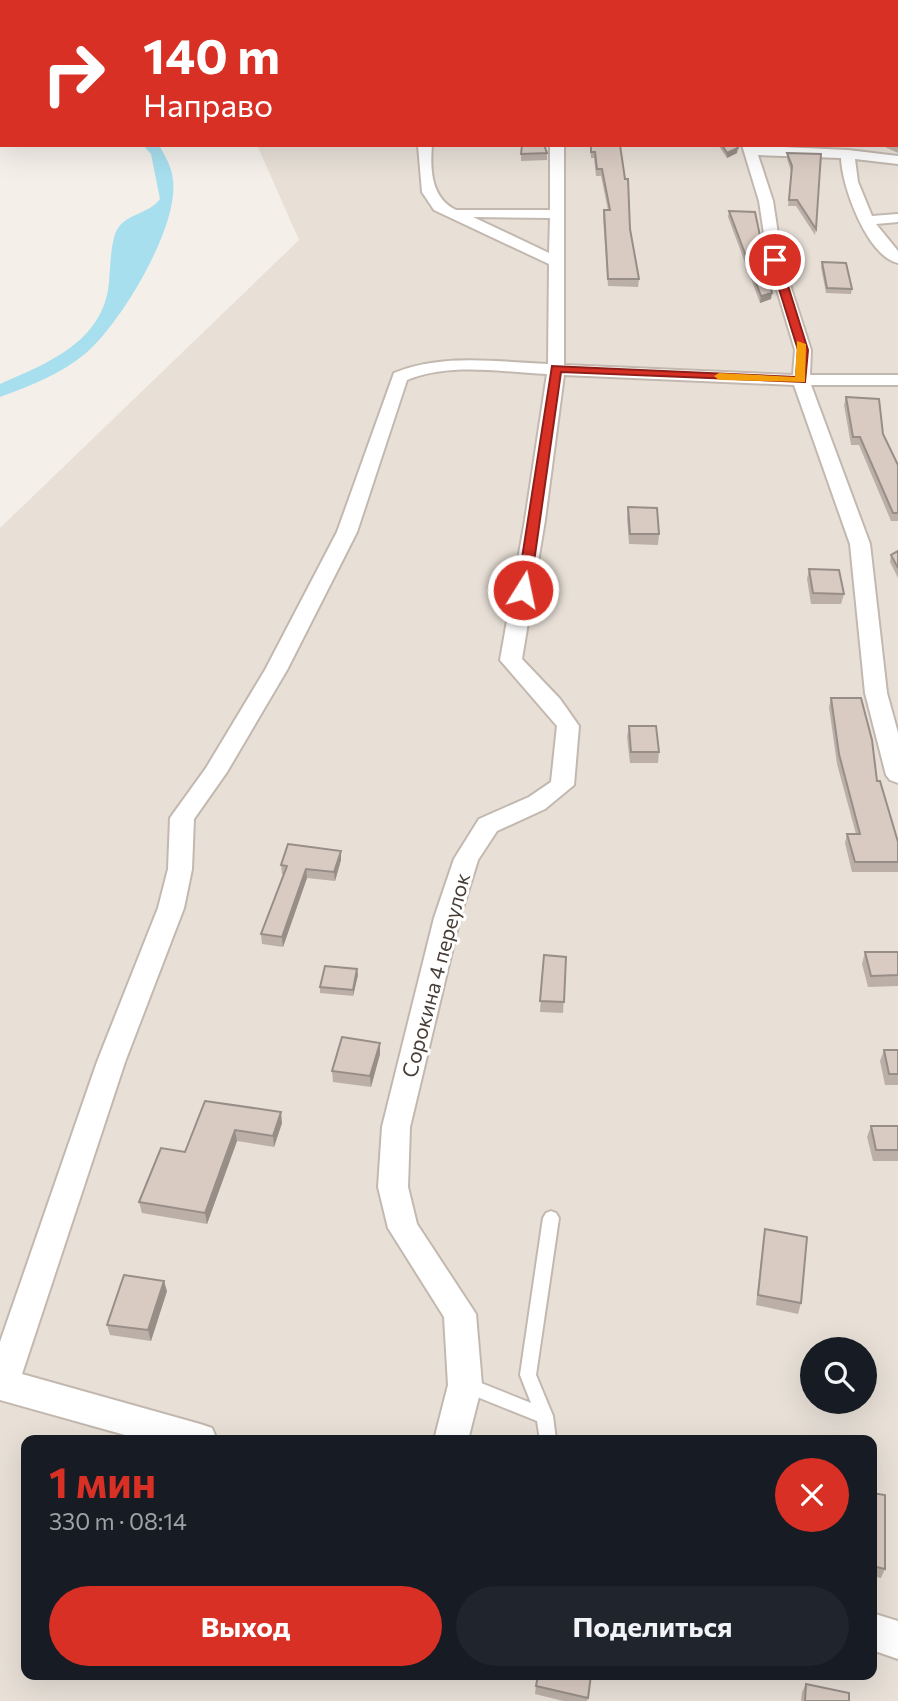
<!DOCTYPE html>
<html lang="ru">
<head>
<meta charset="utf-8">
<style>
	body { margin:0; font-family:Commissioner,sans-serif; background:#20242c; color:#f1f3f6; height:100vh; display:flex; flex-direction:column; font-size:26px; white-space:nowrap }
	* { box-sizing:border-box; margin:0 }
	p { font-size:23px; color:#9ea1a6 }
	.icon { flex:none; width:38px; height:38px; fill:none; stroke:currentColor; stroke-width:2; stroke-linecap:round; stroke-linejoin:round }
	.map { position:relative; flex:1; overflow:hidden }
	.drawer { position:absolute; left:21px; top:1435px; width:856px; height:245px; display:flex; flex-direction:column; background:#171b24; border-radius:14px; box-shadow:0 7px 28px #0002 }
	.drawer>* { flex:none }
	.banner { position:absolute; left:0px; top:0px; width:900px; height:147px; box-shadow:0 7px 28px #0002; background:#d93025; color:#fff; overflow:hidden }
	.buttons { position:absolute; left:800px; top:1337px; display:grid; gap:14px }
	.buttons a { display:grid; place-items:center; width:77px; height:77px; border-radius:50%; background:#171b24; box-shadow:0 7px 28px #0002; font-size:35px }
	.pin { position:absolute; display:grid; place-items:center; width:60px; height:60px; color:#fff; margin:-30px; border:4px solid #fff; border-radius:50%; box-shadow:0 2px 7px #0007 }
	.me { position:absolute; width:77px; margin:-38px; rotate:10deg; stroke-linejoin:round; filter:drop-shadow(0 0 5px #0008) }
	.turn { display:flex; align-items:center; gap:24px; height:147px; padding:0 28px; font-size:32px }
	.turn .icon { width:91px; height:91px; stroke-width:2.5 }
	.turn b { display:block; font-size:49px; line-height:60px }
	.round { display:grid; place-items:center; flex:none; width:74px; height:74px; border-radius:37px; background:#20242c }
	.headline { display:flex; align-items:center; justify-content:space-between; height:119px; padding:0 28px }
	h1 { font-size:42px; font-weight:700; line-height:52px; color:#d93025 }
	.cta { display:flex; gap:14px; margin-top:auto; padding:14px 28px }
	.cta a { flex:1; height:80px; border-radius:42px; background:#d93025; color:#fff; font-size:28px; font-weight:700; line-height:80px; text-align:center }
	.cta a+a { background:#20242c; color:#f1f3f6 }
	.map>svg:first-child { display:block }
	.residential { fill:#e8e0d7; fill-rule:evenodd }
	.water { fill:#a7dfef }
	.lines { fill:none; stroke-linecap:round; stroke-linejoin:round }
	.service-casing { stroke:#c3b8af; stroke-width:4 }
	.minor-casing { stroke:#c3b8af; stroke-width:4 }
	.service { fill:#fff; fill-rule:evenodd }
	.minor { fill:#fff; fill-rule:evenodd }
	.wall { fill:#bbafa7 }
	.shaded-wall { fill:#988e88 }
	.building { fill:#d9cbc2; stroke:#988e88; stroke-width:2 }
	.route { fill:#d93025; stroke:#8d1f18; stroke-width:2 }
	.slow { fill:#f59e0b }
	.labels { text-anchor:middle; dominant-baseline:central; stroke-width:6; stroke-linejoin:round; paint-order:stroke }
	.street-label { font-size:21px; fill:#483e37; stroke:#fff }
</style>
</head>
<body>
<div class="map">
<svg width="898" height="1701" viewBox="0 0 898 1701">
	<rect width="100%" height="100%" fill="#f4efe9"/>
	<!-- residential -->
	<path class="residential" d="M322,0h576v1701h-898v-1173l299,-288 -42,-95h641v-143zM812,1349h52v53h-52zM26,1440h846v235h-846z"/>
	<!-- water -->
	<path class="water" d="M143,145h16c6,11 13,22 14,35 6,47 -52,143 -87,173 -25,21 -56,33 -86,44v-13c48,-21 103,-42 109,-101 1,-13 2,-44 8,-53 9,-17 31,-15 43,-31l-9,-45z"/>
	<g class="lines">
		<defs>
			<path id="service" d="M551,1211l5,2 3,5 -23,157 17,41 3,24h-16l-3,-19 -77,-31 -2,-5 2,-5 6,-3 65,26 -11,-28 23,-157 3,-5z"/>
			<path id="minor" d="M418,145h14c-2,25 -1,53 24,65h94v-65h14v220l229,10 2,-25 -27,-90 -9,-59 -17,-56 106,5 50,6v8l-43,-5 3,23 14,34 26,-2v8l-22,2 22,27v12c-31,-7 -56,-76 -57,-105l-83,-3 15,46 9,59 29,90 -1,25h88v10h-87l59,159 17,149 11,40v50l-8,-3 -4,-5 -21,-82 -15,-149 -56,-159 -230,-10 -19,145 -23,139 38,40 19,27 -5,59 -29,24 -48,22 -19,29 -18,58 -50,209 -2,60 9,37 59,90 6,71 -14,55h-34l14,-55 -4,-68 -56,-89 -10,-41 4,-60 52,-209 20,-59 25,-40 50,-22 22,-15 6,-56 -57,-66 25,-140 22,-146c-45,-2 -97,-12 -140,6l-50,152 -70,138 -60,102 -33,47 -2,50 -8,39 -59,154 -103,312 178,50 12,4 5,12h-74l-143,-40v-58l97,-280 61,-154 10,-39 2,-51 36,-50 59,-98 72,-138 57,-159c49,-20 102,-11 154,-9l1,-100 -115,-54 -12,-18zM473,217l77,1 -1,35z
				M872,1613l26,8v38l-26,-9z"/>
		</defs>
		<!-- service casing -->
		<use href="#service" class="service-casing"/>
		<!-- minor casing -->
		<use href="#minor" class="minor-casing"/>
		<!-- service -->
		<use href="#service" class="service"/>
		<!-- minor -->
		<use href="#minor" class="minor"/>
	</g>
	<!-- wall -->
	<path class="wall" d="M898,138v15l-13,-6 1,-2h12z
		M590,145h30l10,84 9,50 -1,8 -30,-1 -5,-69 1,-7h4l-7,-34h-5l-2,-18h-3z
		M718,145h19v8l-10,5z
		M547,153v7l-26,1v-7z
		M787,153l29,76 -1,6 -19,-29h-8l3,-35 -4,-12z
		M729,211l42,88 -11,4 -32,-86z
		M822,262l30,27 -1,5 -25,-1 -5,-26z
		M846,397l37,37 15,31v56h-7l-32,-76h-8l-7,-40z
		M628,507l31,27 -1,11 -29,-1 -2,-26z
		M898,551v27l-8,-16 1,-7z
		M809,569l35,25 -3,10h-30l-4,-25z
		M831,698l46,83 21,61v30h-46l-7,-29 2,-9h9l-19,-70 -8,-57z
		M629,726l30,26 -1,11h-28l-3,-26z
		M341,860l-6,21 -28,-3 -24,69 -21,-3 -1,-10 22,-59 -1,-1 -1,-9z
		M865,952h33v34l-30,1 -6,-23z
		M544,955l22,2 -3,56 -23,-1z
		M358,975l-5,21 -33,-3v-6z
		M884,1050h14v35h-13l-5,-24z
		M380,1054l-9,33 -38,-5 -1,-11z
		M205,1101l77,22 -8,24 -37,-6 -30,83 -65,-11 -3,-11 46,-50z
		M871,1126h27v35h-25l-6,-24z
		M765,1229l36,74 -3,11 -42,-9 7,-66z
		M167,1291l-16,50 -41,-6 -3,-10z
		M872,1493l13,76 -4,9 -9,-2z
		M806,1684l43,17h-48l1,-9z
		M536,1686l52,12 -1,3h-24l-28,-7z"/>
	<!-- shaded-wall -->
	<path class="shaded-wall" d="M738,148l-1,5 -10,5v-5z
		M772,293l-1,6 -11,4 1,-7z
		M341,851v9l-6,21 -1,-9z
		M306,869l1,9 -24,69 -1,-10z
		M357,969l1,6 -5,21v-6z
		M380,1043v11l-9,33 -1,-11z
		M281,1112l1,11 -8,24 -1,-11z
		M235,1130l2,11 -30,83 -2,-11z
		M164,1281l3,10 -16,50 -3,-11z"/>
	<!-- building -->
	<path class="building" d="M541,0h112l3,2h-112z
		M751,0h93l-2,2h-88z
		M522,145h22l3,8 -26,1z
		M591,145h29l5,34h3l2,50 9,50h-31l-4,-69h6l-8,-41h-5l-2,-17h-4z
		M722,145h15l1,3 -11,5z
		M787,153l34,1 -5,75 -19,-29h-8l3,-34z
		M729,211l26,1 17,81 -11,3z
		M822,262l24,1 6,26 -25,-1z
		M846,397l33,2 4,35 15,31v48h-5l-33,-76h-7z
		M628,507l29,1 2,26h-29z
		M898,551v17l-7,-13z
		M809,569l30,1 5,24 -31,-1z
		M831,698h30l11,42 5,41h3l18,61v20h-43l-8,-28h13l-21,-80z
		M629,726h27l3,26h-28z
		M288,844l53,7 -7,21 -28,-3 -24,68 -21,-3 26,-68 -6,-1z
		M865,952h33v23l-27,1z
		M544,955l22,2 -2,45 -24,-1z
		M325,966l32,3 -4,21 -33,-3z
		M342,1037l38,6 -10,33 -38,-5z
		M884,1050h14v24h-9z
		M205,1101l76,11 -8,24 -38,-6 -30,83 -66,-11 22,-54 24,4z
		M871,1126h27v24h-22z
		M765,1229l42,8 -6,66 -43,-8z
		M124,1275l40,6 -16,49 -41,-5z
		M872,1493l13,2v74l-13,-3z
		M538,1675h53l-3,23 -52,-12z
		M806,1684l43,9v8h-44z"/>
	<!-- route -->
	<path class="route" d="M775,257l5,3 28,90 -3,32 -244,-10 -31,218 -7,4 -4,-1 -2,-3 35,-224 244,11 2,-27 -28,-90z"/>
	<!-- slow -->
	<path class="slow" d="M797,341l9,3 -1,38 -86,-2 -5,-4 5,-3 76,4z"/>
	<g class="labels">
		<!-- street labels -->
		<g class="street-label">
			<text transform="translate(435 975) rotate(-75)">Сорокина 4 переулок</text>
		</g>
	</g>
</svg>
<div class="buttons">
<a><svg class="icon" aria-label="search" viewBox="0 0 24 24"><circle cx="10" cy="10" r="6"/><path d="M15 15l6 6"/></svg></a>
</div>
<div class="pin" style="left:775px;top:260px;background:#d93025"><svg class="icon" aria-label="arrive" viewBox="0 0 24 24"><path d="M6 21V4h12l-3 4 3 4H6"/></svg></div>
<svg class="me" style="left:523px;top:590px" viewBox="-20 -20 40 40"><circle r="17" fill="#d93025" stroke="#fff" stroke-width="3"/><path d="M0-11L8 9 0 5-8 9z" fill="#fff"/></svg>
<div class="banner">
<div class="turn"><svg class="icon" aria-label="right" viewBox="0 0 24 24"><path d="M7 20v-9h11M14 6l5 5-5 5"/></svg><div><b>140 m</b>Направо</div></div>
</div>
<section class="drawer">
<div class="headline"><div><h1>1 мин</h1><p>330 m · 08:14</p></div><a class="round" style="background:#d93025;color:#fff"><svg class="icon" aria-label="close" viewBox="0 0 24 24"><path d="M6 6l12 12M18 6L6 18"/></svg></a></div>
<div class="cta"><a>Выход</a><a>Поделиться</a></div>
</section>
</div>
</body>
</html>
